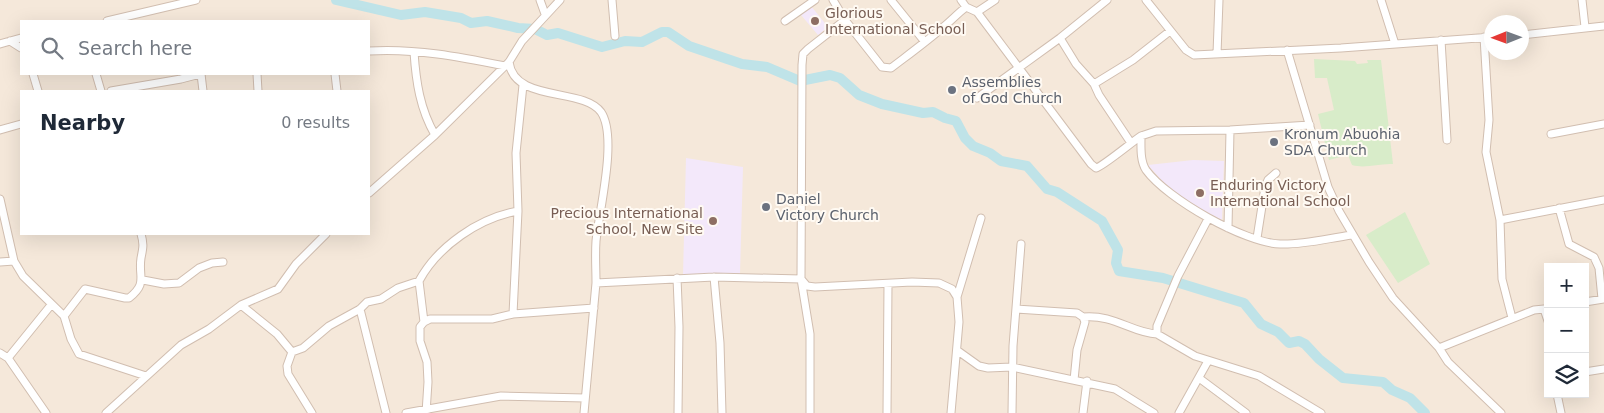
<!DOCTYPE html>
<html lang="en">
<head>
<meta charset="utf-8">
<style>
  :root { --surface:#fff; --page:#f6f6f7; --text:#1f2937; --muted:#747a83; --line:#e0e1e3 }
  body { margin:0; font-family:"DejaVu Sans",sans-serif; background:var(--page); color:var(--text) }
  .controls { position:absolute; right:15px; bottom:15px; display:grid; overflow:hidden; border-radius:0px; box-shadow:0 5px 20px #0002 }
  .controls button { width:45px; height:45px; display:grid; place-items:center; padding:0; border:0; border-bottom:1px solid var(--line); background:var(--surface); color:var(--text); font:25px sans-serif }
  .compass { position:absolute; left:1484px; top:15px; width:45px; height:45px; border-radius:50%; background:var(--surface); box-shadow:0 5px 20px #0002; rotate:269deg }
  .list { margin:0; padding:0; list-style:none }
  h2 { display:flex; justify-content:space-between; align-items:center; height:65px; margin:0; padding:0 20px; font-size:21px }
  h2 small { font-size:16px; font-weight:400; color:var(--muted) }
  .icon { flex:none; width:28px; height:28px; fill:none; stroke:currentColor; stroke-width:2; stroke-linecap:round; stroke-linejoin:round }
  .map { position:relative; flex:none; width:1604px; height:413px; overflow:hidden }
  .search { position:absolute; background:var(--surface); box-shadow:0 5px 20px #0002; left:20px; top:20px; width:350px; height:55px; display:flex; align-items:center; gap:12px; box-sizing:border-box; padding:0 18px; border-radius:0px; color:var(--muted); font-size:19px }
  .panel { position:absolute; background:var(--surface); box-shadow:0 5px 20px #0002; left:20px; top:90px; width:350px; height:145px; border-radius:0px }
  .map>svg:first-child { display:block }
</style>
</head>
<body>
<div class="map">
<svg width="1604" height="413" viewBox="0 0 1604 413">
  <rect width="100%" height="100%" fill="#fdf6ec"/>
  <!-- residential -->
  <path fill="#f5e8da" fill-rule="evenodd" d="M0,0H1604V413H0ZM21,21H369V74H21ZM1492,22H1522V52H1492ZM21,91H369V234H21ZM1548,267H1585V394H1548Z"/>
  <!-- education -->
  <path fill="#f3e8fa" d="M811,6L828,27L818,35L801,15Z
    M686,158L743,167L740,274L683,275Z
    M1193,160L1224,161L1222,220L1188,203L1164,183L1148,165Z"/>
  <!-- green -->
  <path fill="#d8ecc9" d="M1314,59L1355,61L1357,64L1368,63L1367,60H1381L1393,164C1379,163 1366,169 1352,165L1348,155L1329,160L1318,114L1334,110L1327,78H1315Z
    M1405,212L1430,264L1398,283L1366,235Z"/>
  <g fill="none" stroke-linecap="round" stroke-linejoin="round">
    <!-- river -->
    <path stroke="#bfe3e8" stroke-width="10" d="M336,0L401,15L425,12L461,18L471,23L487,21L518,28L535,29L547,35L558,33L602,47L625,41L642,42L662,32H668L689,46L742,64L767,67L800,81L830,75L840,78L859,95L882,104L923,113L933,112L945,118L956,121L965,138L973,146L990,153L1001,161L1027,166L1047,189L1057,192L1102,221L1118,250L1116,263L1119,271L1163,278L1244,303L1261,324L1278,332L1289,343L1299,341L1305,344L1319,359L1343,378L1383,382L1392,390L1410,398L1425,413"/>
    <!-- street casing -->
    <g stroke="#d1beb0" stroke-width="9">
      <path id="street" d="M540,0L545,14
        M612,0L615,36
        M833,0L845,20L882,67L891,68C908,55 926,42 942,28C951,21 957,14 966,7
        M891,0L925,42
        M961,0L966,7L977,12L1091,164L1096,168C1102,167 1132,142 1141,136
        M1146,0L1186,50L1194,55L1341,48L1492,37
        M1381,0L1395,44
        M1582,0L1585,27
        M977,12L995,0
        M107,21L196,0
        M785,21L815,0
        M1522,35L1604,26
        M1484,37L1489,120L1486,152L1500,220L1502,279L1512,318
        M1060,38L1076,64L1094,84L1133,60L1170,31
        M1441,40L1447,140
        M10,41L21,48
        M0,44L21,38
        M1287,50L1328,187L1339,211L1369,262L1393,298L1439,348L1534,310L1544,309L1548,321
        M369,51C415,48 460,57 505,66
        M414,52C416,82 420,109 435,135
        M1217,54L1219,0
        M509,62C514,103 583,87 601,112C618,137 599,211 596,241C595,255 596,269 596,283L714,277L801,279L807,286L815,287L912,282L939,283L952,289L957,297L959,322L951,413
        M33,74L38,91
        M96,74L101,91
        M201,74L203,91
        M257,74L258,91
        M335,74L337,91
        M1094,84L1099,95L1131,143
        M111,91L181,79L200,74
        M977,98L1060,38L1107,0
        M1310,125L1230,130L1156,131L1141,136C1141,147 1140,161 1146,170C1167,199 1245,243 1280,244C1304,245 1329,238 1352,235
        M0,130L21,124
        M1551,134L1604,124
        M369,193L435,135L509,62L522,41L560,0
        M0,199L14,261L23,276L64,316L71,339L79,354L146,376
        M1559,208L1569,244L1594,257L1599,268L1602,299
        M1208,219L1178,276L1157,326V334L1195,356L1259,376L1321,413
        M1500,220L1604,200
        M1228,228L1230,130
        M1257,238L1265,187L1268,180L1276,173
        M0,262L14,261
        M714,277L720,343L722,413
        M677,278L679,327L678,413
        M143,280L164,284L179,283L199,268L212,263L223,262
        M419,281C438,246 479,218 518,211
        M957,297L981,218
        M1585,302L1604,299
        M241,305L277,334L292,352L303,348L329,326L360,309L367,302L381,299L398,288L419,281L424,322L420,327V341L427,362L428,382L426,413
        M360,309L386,413
        M1016,309L1077,313L1083,317L1085,322L1077,350L1074,380
        M513,314L518,211L516,153L523,85
        M64,316L85,289L125,298H129C148,283 138,277 141,258C143,248 144,244 141,234
        M1083,317C1114,314 1132,333 1157,334
        M424,322L430,319H492L513,314L594,308
        M1439,348L1448,362L1501,413
        M958,351L979,366L988,368L1012,367L1115,389L1154,413
        M292,352L287,366L288,374L312,413
        M0,353L8,358L46,413
        M8,358L51,305
        M1585,372L1604,369
        M1199,378L1246,413
        M1557,394L1561,413
        M106,413L181,345L209,329L241,305L278,289L296,264L326,234
        M406,413L501,396L585,398
        M584,413L596,283
        M810,413V334L801,279L802,65L803,54L808,49L845,20
        M887,413L888,284
        M1012,413L1013,346L1021,244
        M1083,413L1087,381
        M1179,413L1208,361"/>
    </g>
    <!-- street -->
    <use href="#street" stroke="#fff" stroke-width="7"/>
  </g>
  <!-- markers -->
  <g fill="#8d6e63" stroke="#fffaf3" stroke-width="2">
    <circle cx="815" cy="21" r="5"/>
    <circle cx="1200" cy="193" r="5"/>
    <circle cx="713" cy="221" r="5"/>
  </g>
  <g fill="#6b7280" stroke="#fffaf3" stroke-width="2">
    <circle cx="952" cy="90" r="5"/>
    <circle cx="1274" cy="142" r="5"/>
    <circle cx="766" cy="207" r="5"/>
  </g>
  <g text-anchor="middle" dominant-baseline="central" stroke-width="4" stroke-linejoin="round" paint-order="stroke">
    <!-- education labels -->
    <g font-size="14" fill="#785e54" stroke="#fffaf3" text-anchor="start">
      <text x="825" y="13">Glorious<tspan x="825" dy="16">International School</tspan></text>
      <text x="1210" y="185">Enduring Victory<tspan x="1210" dy="16">International School</tspan></text>
      <text x="703" y="213" text-anchor="end">Precious International<tspan x="703" dy="16">School, New Site</tspan></text>
    </g>
    <!-- worship labels -->
    <g font-size="14" fill="#5b616d" stroke="#fffaf3" text-anchor="start">
      <text x="962" y="82">Assemblies<tspan x="962" dy="16">of God Church</tspan></text>
      <text x="1284" y="134">Kronum Abuohia<tspan x="1284" dy="16">SDA Church</tspan></text>
      <text x="776" y="199">Daniel<tspan x="776" dy="16">Victory Church</tspan></text>
    </g>
  </g>
</svg>
<div class="controls">
<button>+</button>
<button>−</button>
<button><svg class="icon" aria-label="layers" viewBox="0 0 24 24"><path d="M12 4l9 5-9 5-9-5zM3 14l9 5 9-5"/></svg></button>
</div>
<svg class="compass" viewBox="-18 -18 36 36"><path d="M0-13l5 13h-10z" fill="#e53935"/><path d="M0 13l5-13h-10z" fill="#747a83"/></svg>
<div class="search"><svg class="icon" aria-label="search" viewBox="0 0 24 24"><circle cx="10" cy="10" r="6"/><path d="M15 15l6 6"/></svg>Search here</div>
<section class="panel">
<h2>Nearby<small>0 results</small></h2>
<ul class="list">
</ul>
</section>
</div>
</body>
</html>
